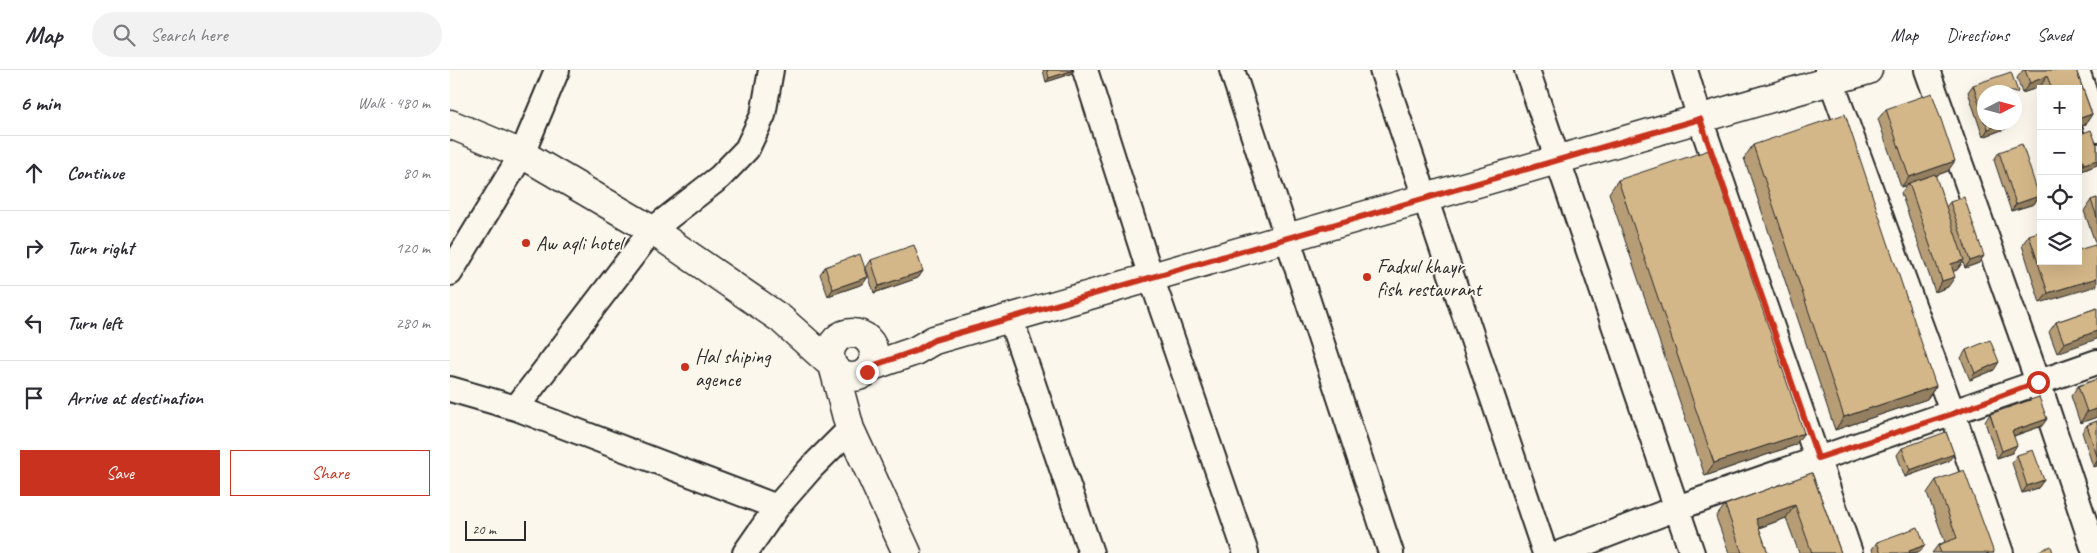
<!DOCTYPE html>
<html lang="en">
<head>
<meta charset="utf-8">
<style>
  :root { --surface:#fff; --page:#f2f2f3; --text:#2b2b33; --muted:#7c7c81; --line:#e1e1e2; --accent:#c8321e }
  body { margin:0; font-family:Caveat,sans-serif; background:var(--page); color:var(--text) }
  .controls { position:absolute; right:15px; top:15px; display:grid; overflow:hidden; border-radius:0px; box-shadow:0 5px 20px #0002 }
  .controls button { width:45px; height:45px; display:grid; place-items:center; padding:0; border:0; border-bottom:1px solid var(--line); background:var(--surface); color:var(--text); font:25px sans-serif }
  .compass { position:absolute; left:1527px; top:15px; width:45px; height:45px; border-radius:50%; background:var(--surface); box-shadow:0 5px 20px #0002; rotate:84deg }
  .scale { position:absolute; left:15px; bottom:12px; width:61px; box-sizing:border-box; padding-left:5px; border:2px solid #2b2b2b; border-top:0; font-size:14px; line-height:18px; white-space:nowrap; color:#2b2b2b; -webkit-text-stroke:4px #fbf7ec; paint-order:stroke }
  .stop { position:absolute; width:15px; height:15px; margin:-11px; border:4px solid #c8321e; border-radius:50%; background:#fff }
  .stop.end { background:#c8321e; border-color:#fff; box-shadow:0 1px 5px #0008 }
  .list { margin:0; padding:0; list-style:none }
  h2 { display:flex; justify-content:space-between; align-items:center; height:65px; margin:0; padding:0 20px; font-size:21px }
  h2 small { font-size:16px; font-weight:400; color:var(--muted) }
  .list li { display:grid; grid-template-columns:32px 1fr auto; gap:15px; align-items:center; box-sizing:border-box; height:75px; padding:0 20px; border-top:1px solid var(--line) }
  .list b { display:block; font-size:19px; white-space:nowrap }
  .list em { font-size:16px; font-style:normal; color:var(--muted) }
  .actions { display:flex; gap:10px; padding:15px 20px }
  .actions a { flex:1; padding:11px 0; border:1px solid var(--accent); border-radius:0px; text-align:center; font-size:18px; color:var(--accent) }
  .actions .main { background:var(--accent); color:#fff }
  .icon { flex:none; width:28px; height:28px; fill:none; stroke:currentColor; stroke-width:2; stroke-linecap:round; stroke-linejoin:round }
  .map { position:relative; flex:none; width:1647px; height:483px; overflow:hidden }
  header { display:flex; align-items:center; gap:30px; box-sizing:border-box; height:70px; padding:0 25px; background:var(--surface); border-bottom:1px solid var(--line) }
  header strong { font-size:24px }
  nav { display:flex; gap:28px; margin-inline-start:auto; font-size:18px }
  .search { width:350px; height:45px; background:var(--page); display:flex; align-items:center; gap:12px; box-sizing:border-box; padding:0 18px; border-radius:28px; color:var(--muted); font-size:19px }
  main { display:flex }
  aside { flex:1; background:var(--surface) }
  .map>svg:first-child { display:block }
</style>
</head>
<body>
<header>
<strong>Map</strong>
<div class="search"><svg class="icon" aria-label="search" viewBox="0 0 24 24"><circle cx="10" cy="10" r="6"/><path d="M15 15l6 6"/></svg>Search here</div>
<nav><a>Map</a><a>Directions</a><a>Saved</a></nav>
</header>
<main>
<aside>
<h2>6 min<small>Walk · 480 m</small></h2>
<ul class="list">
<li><svg class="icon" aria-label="ahead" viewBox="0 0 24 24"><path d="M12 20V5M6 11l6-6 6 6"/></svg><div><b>Continue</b></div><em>80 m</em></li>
<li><svg class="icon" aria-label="right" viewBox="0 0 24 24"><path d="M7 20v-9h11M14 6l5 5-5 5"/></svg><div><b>Turn right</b></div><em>120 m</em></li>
<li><svg class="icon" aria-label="left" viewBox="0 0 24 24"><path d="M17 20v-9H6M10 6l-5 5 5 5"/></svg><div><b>Turn left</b></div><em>280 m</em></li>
<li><svg class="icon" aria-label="arrive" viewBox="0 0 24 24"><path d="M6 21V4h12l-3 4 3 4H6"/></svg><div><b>Arrive at destination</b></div></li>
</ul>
<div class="actions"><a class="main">Save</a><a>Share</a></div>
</aside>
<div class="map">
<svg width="1647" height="483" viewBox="0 0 1647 483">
  <rect width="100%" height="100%" fill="#fbf7ec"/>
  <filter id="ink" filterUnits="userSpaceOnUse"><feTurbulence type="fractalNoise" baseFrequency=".02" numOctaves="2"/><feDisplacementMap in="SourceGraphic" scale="10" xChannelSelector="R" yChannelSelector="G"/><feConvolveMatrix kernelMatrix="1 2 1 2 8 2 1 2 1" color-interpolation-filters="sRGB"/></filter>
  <g filter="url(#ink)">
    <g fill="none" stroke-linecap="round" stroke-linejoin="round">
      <!-- minor casing -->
      <g stroke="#2b2b2b" stroke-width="28">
        <path id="minor" d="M635,0L701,207L796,483
          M782,0L941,483
          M932,0L1095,483
          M1077,0L1242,483
          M1235,0L1250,49L1400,483
          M1377,0L1503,344L1551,483
          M1477,0L1588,312L1645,483
          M1627,0L1647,60
          M0,203L72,84L107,0
          M560,247L641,483
          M0,319L66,338L327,437
          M66,338L202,160L270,107L297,79L313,45L321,0
          M295,483L327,437L361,398L400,359
          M1110,483L1227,438L1647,292"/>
      </g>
      <!-- tertiary casing -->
      <g stroke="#2b2b2b" stroke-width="31">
        <path id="tertiary" d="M0,54L72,84L202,160L331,249L380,293
          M380 285a22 22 0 1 1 44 0a22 22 0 1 1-44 0Z
          M422,296L465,281L484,270L1418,0
          M384,299L400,359L457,483"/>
      </g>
      <!-- minor -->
      <use href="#minor" stroke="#fbf7ec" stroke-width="24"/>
      <!-- tertiary -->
      <use href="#tertiary" stroke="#fbf7ec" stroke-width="28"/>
    </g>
    <!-- wall -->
    <path fill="#b69d76" stroke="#2b2b2b" d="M593,0H624L621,4L596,12Z
      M1573,0H1626L1642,44L1635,55L1628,57V19H1591L1590,17L1572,23L1567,8Z
      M1523,15L1534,22V52H1561L1557,58L1533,67L1518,22Z
      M1436,39L1498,101L1485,106L1496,137L1500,132L1529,193L1515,198L1513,192L1507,200L1503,201L1498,217L1485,222L1451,123L1457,115L1451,117L1428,49Z
      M1628,65L1647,75V95L1629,102L1628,99Z
      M1303,75L1486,316L1477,329L1385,360L1294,88Z
      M1549,82L1589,126L1584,134L1561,141L1544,90Z
      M1168,110L1345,375L1255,406L1159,123Z
      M1647,128V178L1634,141L1641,130Z
      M1579,165L1591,191L1647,181L1590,233L1572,175Z
      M421,190L473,201L468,208L424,223L416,198Z
      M375,197L413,214L378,226L370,204Z
      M1647,238L1607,283L1599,262L1606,252Z
      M1516,280L1544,300L1520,310L1511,288Z
      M1647,309V347L1630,353L1621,326L1628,316Z
      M1540,344L1592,356L1564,366L1562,383L1547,388L1535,352Z
      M1647,351V396L1643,397L1632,362L1637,355Z
      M1452,378L1499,391L1455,407L1447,385Z
      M1567,385L1594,410L1588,418L1572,423L1562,393Z
      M1362,403L1391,483H1349L1336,448L1309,458L1318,483H1279L1266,447L1275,435Z
      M1486,410L1544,483H1482L1488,475L1495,472L1477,423Z
      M1427,472L1475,475L1470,482L1468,483H1423L1422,479Z"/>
    <!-- shaded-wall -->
    <path fill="#948060" stroke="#2b2b2b" d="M624,0L621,4L596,12L599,8Z
      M1597,6L1590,17L1572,23L1580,13Z
      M1642,44L1635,55L1628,57V49Z
      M1558,52H1561L1557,58L1533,67L1538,59Z
      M1647,90V95L1629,102L1634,94Z
      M1505,91L1498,101L1459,115V113L1457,115L1451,117L1459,107Z
      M1589,126L1584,134L1561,141L1566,134Z
      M1534,186L1529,193L1515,198L1520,191Z
      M1514,190L1507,200L1494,205L1501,194Z
      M473,201L468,208L424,223L429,216Z
      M418,207L413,214L378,226L383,219Z
      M1505,207L1498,217L1485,222L1492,211Z
      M1647,208V216L1590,233L1598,223Z
      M1647,261V269L1607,283L1614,273Z
      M1549,292L1544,300L1520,310L1525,303Z
      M1486,316L1477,329L1385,360L1394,347Z
      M1647,339V347L1630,353L1637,342Z
      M1597,349L1592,356L1557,368L1562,361Z
      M1354,363L1345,375L1255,406L1264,393Z
      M1567,375L1562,383L1547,388L1552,381Z
      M1504,384L1499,391L1455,407L1460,400Z
      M1647,391V396L1643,397Z
      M1594,410L1588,418L1572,423L1577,416Z
      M1345,435L1336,448L1297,462L1306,449Z
      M1475,475L1470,482L1458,483L1459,481Z"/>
    <!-- building -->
    <path fill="#d4b789" stroke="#2b2b2b" d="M597,0H624L599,8Z
      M1575,0H1626L1642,44L1628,49V19H1602L1597,6L1580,13Z
      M1561,2L1568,22L1564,23V22H1534V48L1523,15Z
      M1482,23L1505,91L1459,107L1436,39Z
      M1395,44L1486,316L1394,347L1303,75Z
      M1536,52H1558L1538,59Z
      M1641,60L1647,75V90L1634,94L1628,78V65Z
      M1572,74L1589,126L1566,134L1549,82Z
      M1259,80L1354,363L1264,393L1168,110Z
      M1485,104L1514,190L1501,194L1505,207L1492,211L1459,113Z
      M1514,127L1534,186L1520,191L1500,132Z
      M1647,128V147L1641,130Z
      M1591,161V191H1628V180L1645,175L1647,181V208L1598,223L1579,165Z
      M464,175L473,201L429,216L421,190Z
      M410,184L418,207L383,219L375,197Z
      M1647,238V261L1614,273L1606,252Z
      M1540,270L1549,292L1525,303L1516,280Z
      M1647,309V339L1637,342L1628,316Z
      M1589,327L1597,349L1562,361L1567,375L1552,381L1540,344Z
      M1647,351V386L1637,355Z
      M1496,362L1504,384L1460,400L1452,378Z
      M1583,380L1594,410L1577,416L1567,385Z
      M1514,400L1544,483H1491L1488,475L1507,468L1486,410Z
      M1362,403L1391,483H1362L1345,435L1306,449L1318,483H1292L1275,435Z
      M1468,457L1475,475L1459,481L1460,483H1431L1427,472Z
      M1601,476L1603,483H1584Z"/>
  </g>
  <g fill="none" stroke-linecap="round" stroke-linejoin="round" filter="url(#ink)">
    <!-- route -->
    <path stroke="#c8321e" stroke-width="6" d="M417,302L422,296L465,281L484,270L1250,49L1368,388L1502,344L1588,312"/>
  </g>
  <!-- markers -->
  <g fill="#c8321e" stroke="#fbf7ec" stroke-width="2">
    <circle cx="76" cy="173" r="5"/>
    <circle cx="917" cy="207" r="5"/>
    <circle cx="235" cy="297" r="5"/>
  </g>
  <g text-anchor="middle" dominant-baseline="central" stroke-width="4" stroke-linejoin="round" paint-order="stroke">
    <!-- poi labels -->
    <g font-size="20" fill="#2b2b2b" stroke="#fbf7ec" text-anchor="start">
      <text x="86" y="173">Aw aqli hotel</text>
      <text x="927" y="196">Fadxul khayr<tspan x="927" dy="23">fish restaurant</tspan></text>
      <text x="245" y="286">Hal shiping<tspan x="245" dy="23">agence</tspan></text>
    </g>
  </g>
</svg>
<div class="controls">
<button>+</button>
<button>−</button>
<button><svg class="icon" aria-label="locate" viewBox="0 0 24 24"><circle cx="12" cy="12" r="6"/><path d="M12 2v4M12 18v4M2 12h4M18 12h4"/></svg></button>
<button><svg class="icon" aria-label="layers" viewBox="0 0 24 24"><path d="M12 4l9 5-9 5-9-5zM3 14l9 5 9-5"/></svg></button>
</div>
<svg class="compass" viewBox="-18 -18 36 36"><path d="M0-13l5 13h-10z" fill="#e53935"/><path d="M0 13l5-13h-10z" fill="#7c7c81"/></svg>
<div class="scale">20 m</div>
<div class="stop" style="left:1588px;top:312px"></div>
<div class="stop end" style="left:417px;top:302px"></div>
</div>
</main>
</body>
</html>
